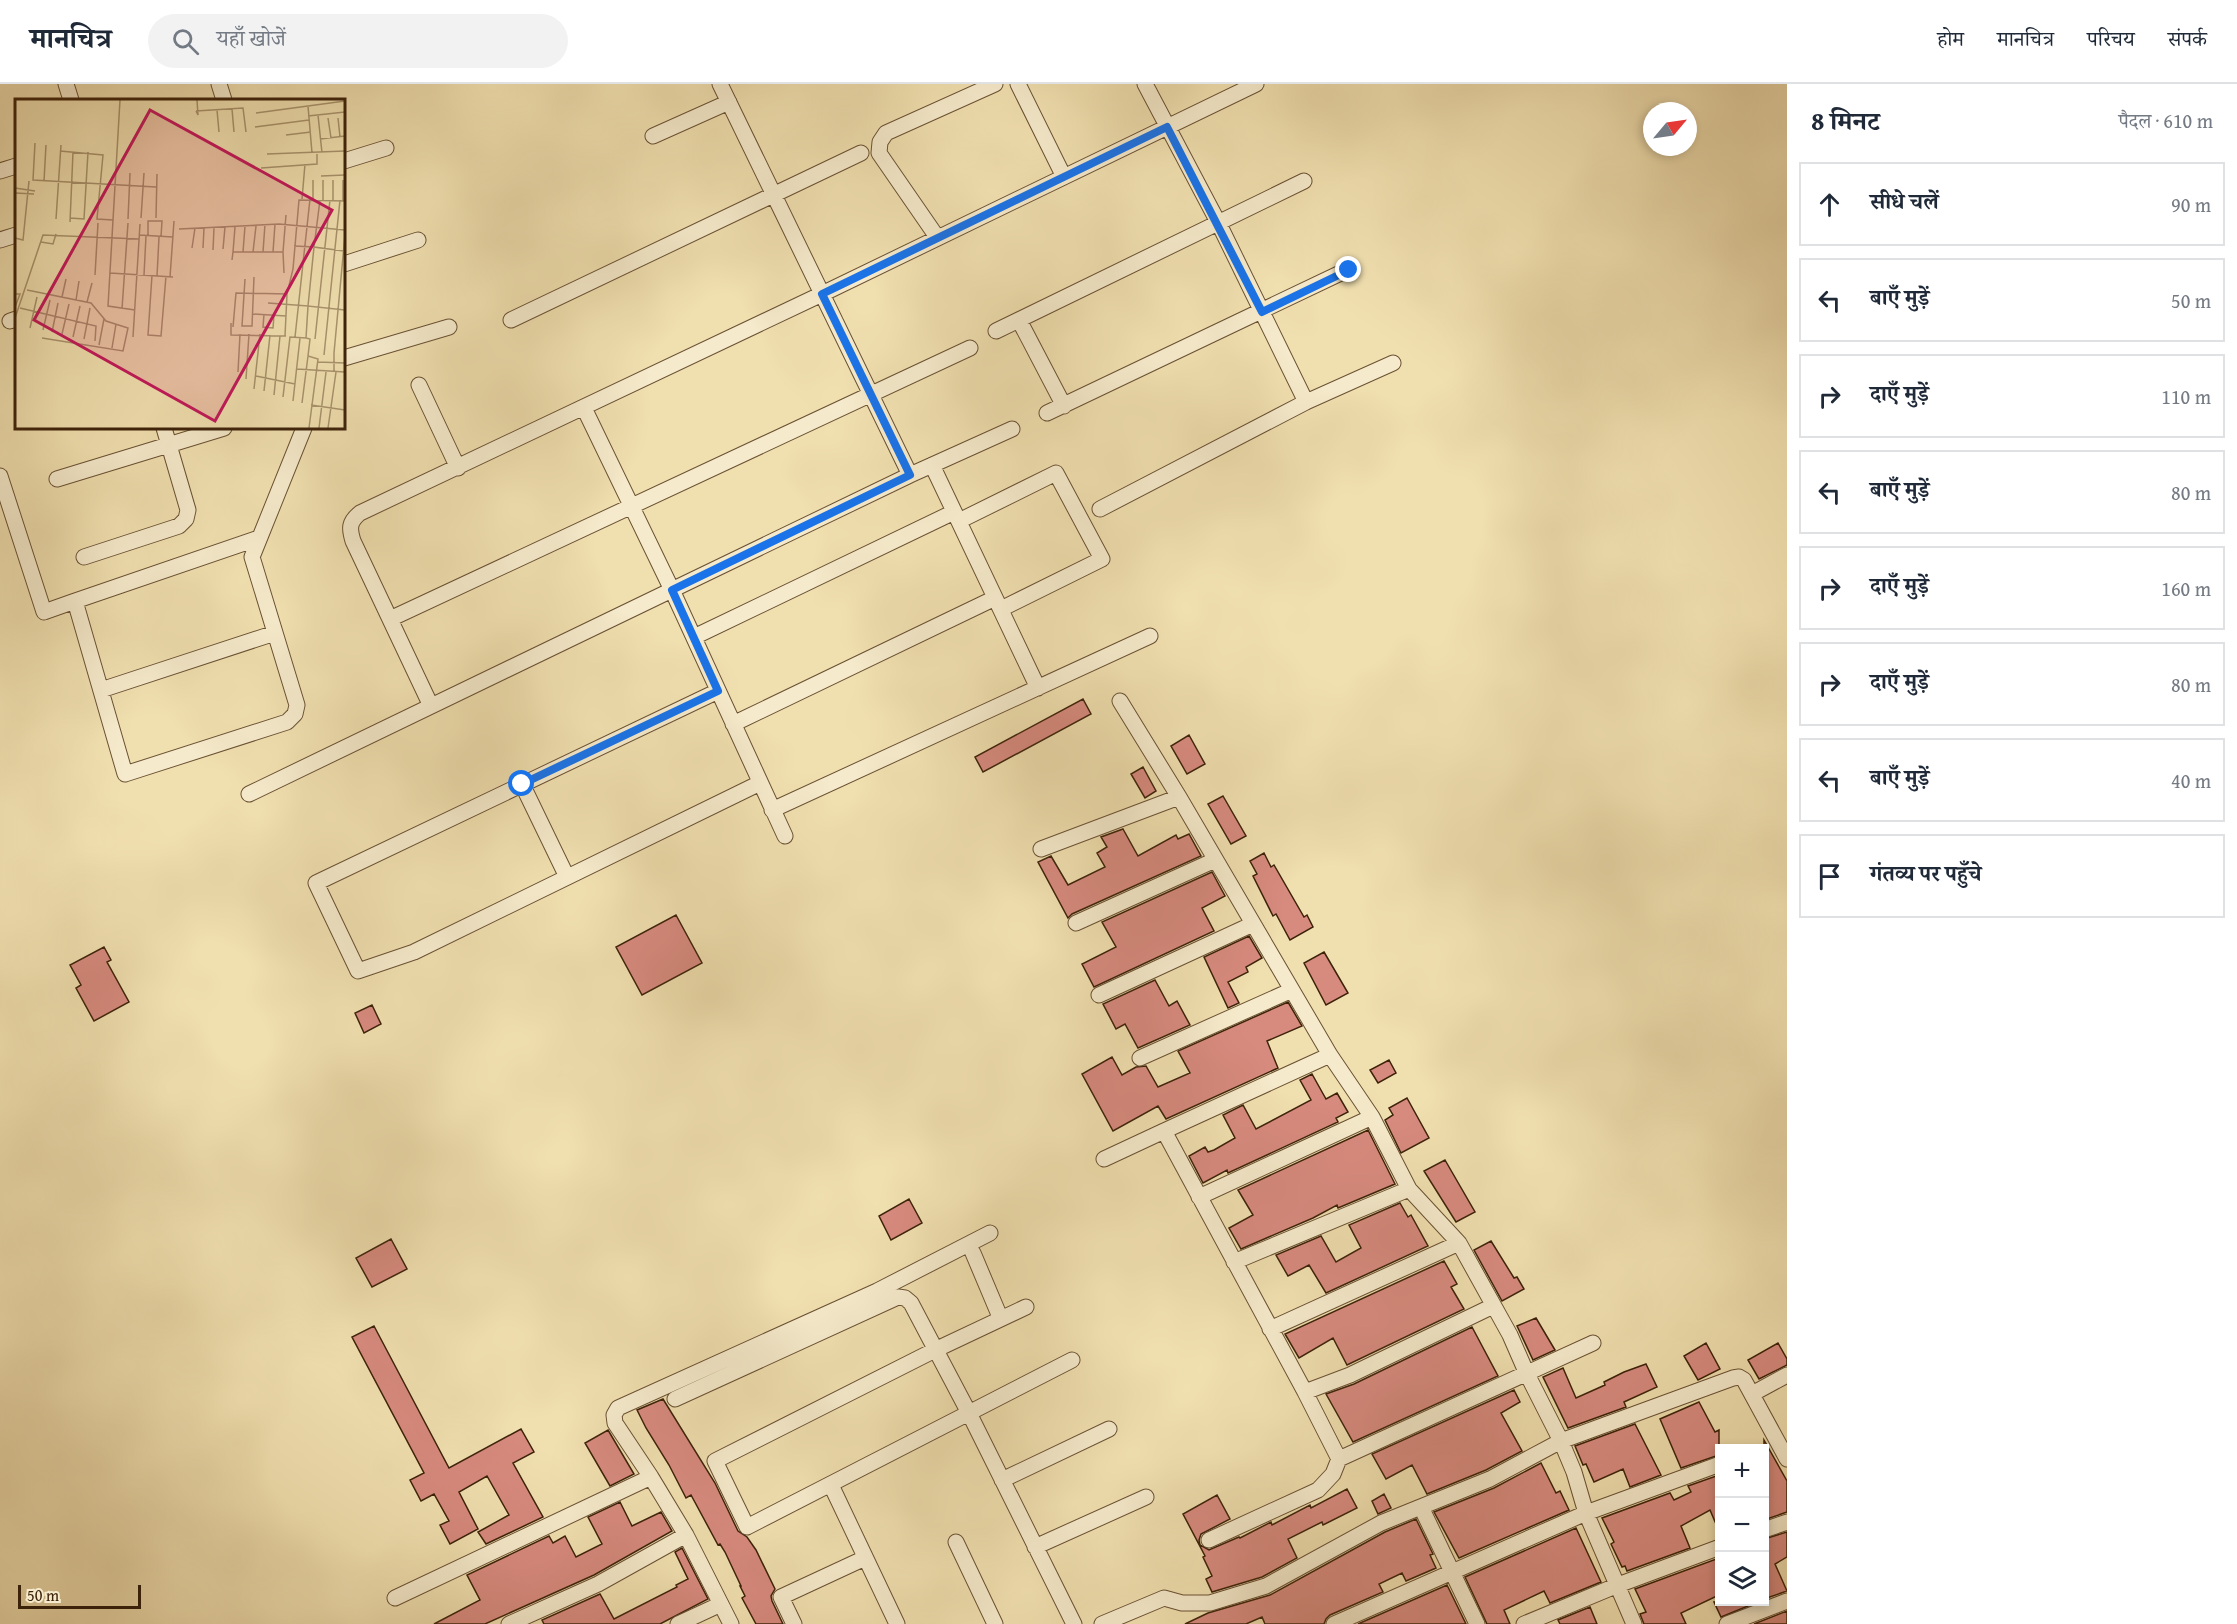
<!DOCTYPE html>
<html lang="hi">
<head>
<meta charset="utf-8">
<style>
  :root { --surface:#fff; --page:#f2f2f3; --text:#1f2937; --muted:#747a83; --line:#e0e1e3 }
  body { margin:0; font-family:"Gentium Book Plus","Noto Serif Devanagari",serif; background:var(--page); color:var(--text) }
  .controls { position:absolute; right:18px; bottom:18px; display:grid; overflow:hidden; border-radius:0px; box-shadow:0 3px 9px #0003 }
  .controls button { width:54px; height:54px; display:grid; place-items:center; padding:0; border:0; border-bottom:2px solid var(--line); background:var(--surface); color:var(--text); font:30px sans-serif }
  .compass { position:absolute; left:1643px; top:18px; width:54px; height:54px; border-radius:50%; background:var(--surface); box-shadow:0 3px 9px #0003; rotate:61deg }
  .scale { position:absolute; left:18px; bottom:15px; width:123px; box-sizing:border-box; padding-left:6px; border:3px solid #3d220a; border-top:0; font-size:16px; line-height:21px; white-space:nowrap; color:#3d220a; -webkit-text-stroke:4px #f5eacb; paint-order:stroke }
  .stop { position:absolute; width:18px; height:18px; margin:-14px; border:4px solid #1a73e8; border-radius:50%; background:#fff }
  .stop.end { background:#1a73e8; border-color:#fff; box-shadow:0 2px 6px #0008 }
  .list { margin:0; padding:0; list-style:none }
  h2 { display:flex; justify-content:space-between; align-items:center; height:78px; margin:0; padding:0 24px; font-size:26px }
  h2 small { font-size:20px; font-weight:400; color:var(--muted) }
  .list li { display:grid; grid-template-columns:39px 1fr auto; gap:18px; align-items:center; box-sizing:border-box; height:84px; margin:0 12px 12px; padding:0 12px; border:2px solid var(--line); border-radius:0px }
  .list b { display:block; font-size:22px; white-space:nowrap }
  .list em { font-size:20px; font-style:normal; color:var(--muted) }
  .icon { flex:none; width:33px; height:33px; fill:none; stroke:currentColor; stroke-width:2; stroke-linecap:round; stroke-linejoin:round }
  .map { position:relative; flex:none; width:1787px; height:1540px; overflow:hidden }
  header { display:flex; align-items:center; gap:36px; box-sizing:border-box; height:84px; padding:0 30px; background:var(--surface); border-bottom:2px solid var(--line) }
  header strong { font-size:28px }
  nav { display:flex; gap:33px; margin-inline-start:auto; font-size:21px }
  .search { width:420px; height:54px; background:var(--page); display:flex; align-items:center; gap:15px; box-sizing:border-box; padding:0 21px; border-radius:33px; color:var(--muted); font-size:22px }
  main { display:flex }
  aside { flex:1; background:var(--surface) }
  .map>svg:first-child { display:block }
</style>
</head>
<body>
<header>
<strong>मानचित्र</strong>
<div class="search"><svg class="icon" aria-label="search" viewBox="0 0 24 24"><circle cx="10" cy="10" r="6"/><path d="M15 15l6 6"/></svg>यहाँ खोजें</div>
<nav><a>होम</a><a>मानचित्र</a><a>परिचय</a><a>संपर्क</a></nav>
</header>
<main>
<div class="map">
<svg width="1787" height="1540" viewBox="0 0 1787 1540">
  <rect width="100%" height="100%" fill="#f0dfaf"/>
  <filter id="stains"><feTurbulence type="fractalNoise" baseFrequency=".00333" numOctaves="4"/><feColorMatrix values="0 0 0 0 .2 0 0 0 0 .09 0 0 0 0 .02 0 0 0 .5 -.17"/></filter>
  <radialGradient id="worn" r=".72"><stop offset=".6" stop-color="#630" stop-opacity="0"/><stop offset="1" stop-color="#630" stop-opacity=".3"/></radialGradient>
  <!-- building -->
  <path fill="#d78a7e" stroke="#3d220a" stroke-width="1.5" d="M1083,615L1091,630L983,688L975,673Z
    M1189,651L1205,680L1187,690L1171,662Z
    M1143,683L1156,707L1145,714L1131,690Z
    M1223,712L1246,752L1231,760L1208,720Z
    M1123,745L1138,772L1176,751L1178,755L1189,750L1201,772L1072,830L1068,834L1038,778L1051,772L1068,801L1105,783L1097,769L1107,763L1101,753Z
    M1264,769L1271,783L1274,781L1304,833L1307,831L1313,843L1290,856L1276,830L1273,832L1253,792L1257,790L1250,777Z
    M1212,788L1225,812L1202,824L1214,847L1094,903L1082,880L1116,863L1102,838Z
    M676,831L702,879L642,911L616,863Z
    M1249,852L1262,874L1246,883L1248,888L1228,898L1239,919L1228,924L1204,873Z
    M104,863L111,876L107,878L129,918L94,937L76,904L81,901L70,881Z
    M1324,868L1348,909L1326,921L1304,879Z
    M1155,896L1169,922L1177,917L1190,941L1138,964L1125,940L1116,945L1103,920Z
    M1288,918L1302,942L1267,957L1278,984L1166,1035L1158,1022L1113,1047L1082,990L1112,973L1122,991L1136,983L1146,982L1158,1003L1190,989L1178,967Z
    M372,921L381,940L364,949L355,929Z
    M1389,976L1396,989L1378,999L1370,986Z
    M1312,990L1326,1015L1337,1009L1348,1028L1336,1034L1338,1038L1228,1089L1227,1086L1203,1099L1189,1072L1205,1063L1208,1068L1214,1066L1235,1054L1223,1031L1243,1021L1256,1045L1311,1016L1300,996Z
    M1407,1014L1429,1054L1401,1069L1385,1036L1393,1031L1389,1024Z
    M1368,1046L1395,1100L1338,1124L1337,1121L1313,1134L1241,1165L1229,1144L1253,1131L1238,1106Z
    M1445,1076L1475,1128L1456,1138L1424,1087Z
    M909,1115L922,1139L891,1156L879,1132Z
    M1400,1119L1408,1133L1411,1131L1428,1162L1326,1209L1309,1181L1288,1192L1276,1171L1321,1152L1336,1178L1361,1164L1349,1141Z
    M391,1155L407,1185L372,1203L356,1174Z
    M1491,1157L1514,1194L1517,1193L1524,1205L1502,1217L1474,1166Z
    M1444,1177L1457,1200L1451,1203L1464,1225L1347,1281L1333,1254L1299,1274L1285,1250Z
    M1536,1234L1555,1266L1533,1276L1517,1242Z
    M374,1242L449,1384L521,1345L534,1368L513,1379L543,1433L486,1460L478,1448L509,1431L487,1392L459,1408L478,1445L450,1460L440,1441L449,1437L434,1410L421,1417L410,1396L424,1389L352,1253Z
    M1472,1243L1498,1292L1353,1358L1326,1310L1354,1300Z
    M1706,1259L1720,1285L1698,1296L1684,1272Z
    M1778,1259L1787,1275V1281L1759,1295L1748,1276Z
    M1646,1280L1657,1303L1624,1318L1626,1323L1568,1344L1543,1293L1563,1284L1576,1314L1605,1301L1604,1298L1624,1288Z
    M1514,1306L1520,1318L1501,1329L1522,1367L1486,1386L1427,1410L1412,1381L1386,1395L1372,1370Z
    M663,1315L715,1399L738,1447L747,1453L756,1466L775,1505L771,1512L772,1517L783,1540H756L742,1514L745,1512L740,1502H741L725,1468L720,1460L718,1461L691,1411L686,1414L669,1381L646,1344L637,1326Z
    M1699,1318L1715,1348L1719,1346V1371L1681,1384L1660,1335Z
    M1635,1340L1661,1391L1630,1403L1623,1385L1594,1398L1586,1380L1583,1381L1575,1362Z
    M608,1346L634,1390L610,1402L585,1359Z
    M1764,1356L1787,1397V1428L1764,1436Z
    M1541,1379L1556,1409L1560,1407L1569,1426L1459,1474L1434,1428L1494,1404Z
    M1719,1391V1447L1710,1426L1681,1442L1690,1464L1627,1487L1625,1482L1622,1483L1611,1460L1614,1458L1602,1434L1670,1409L1674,1416L1691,1408L1688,1402Z
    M1347,1405L1357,1424L1323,1441L1322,1438L1288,1455L1297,1474L1262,1493L1212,1508L1206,1495L1212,1492L1203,1473L1205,1472L1183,1430L1217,1411L1230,1435L1201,1450L1199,1456L1200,1461L1209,1466L1239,1453L1240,1454L1271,1438L1272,1441L1310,1421L1311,1424Z
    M1384,1410L1391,1424L1378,1430L1372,1417Z
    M620,1418L632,1442L661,1428L672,1447L594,1491L485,1540H434L480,1516L467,1491L549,1452L553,1459L565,1452L576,1473L602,1460L588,1433Z
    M1416,1435L1433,1470L1430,1471L1436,1484L1406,1497L1402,1489L1379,1500L1383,1508L1330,1531L1326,1535L1324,1540H1265L1262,1533L1246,1540H1185L1208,1529L1270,1511L1385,1448Z
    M1576,1444L1601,1498L1550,1519L1544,1507L1504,1526L1510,1540H1487L1465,1493Z
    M1787,1448V1473L1775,1480L1787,1507L1764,1515V1455Z
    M682,1464L708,1515L660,1540H544L542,1536L600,1510L614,1535L677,1503L676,1501L688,1495L675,1468Z
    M1719,1474V1511L1681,1529L1686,1540H1644L1640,1530L1646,1528L1635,1505Z
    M1447,1501L1466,1540H1358Z
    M1714,1518H1758L1721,1533Z
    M1590,1523L1597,1540H1560L1558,1536Z
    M1787,1527V1540H1754Z"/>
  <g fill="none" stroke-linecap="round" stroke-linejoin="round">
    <!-- street casing -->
    <g stroke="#6a5133" stroke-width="17">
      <path id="street" d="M66,0L71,16
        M219,0L224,16
        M720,0L910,391
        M1018,0L1064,93
        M1145,0L1219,140L1306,318
        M653,52L729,18
        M344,77L386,64
        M0,87L16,82
        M937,153L879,69L880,58L886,49L995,0
        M0,156L16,151
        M344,180L418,156
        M511,236L861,69
        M1019,236L1064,322
        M10,237L16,235
        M996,247L1304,97
        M344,274L449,243
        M419,301L458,384
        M584,324L672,506L785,752
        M1047,329L1349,185
        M932,381L1038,604
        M0,392L44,528L75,517L125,690L287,638L295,630L297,621L252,473L304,344
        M57,395L224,344
        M1100,425L1306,318L1393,279
        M959,437L1056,389L1102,475L1001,525
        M84,473L179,442L186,435L188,426L164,344
        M75,517L259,454
        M390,535L970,264
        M694,553L954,428
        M101,606L275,549
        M718,607L316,799L358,887L414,868L760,699
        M1120,617L1179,713L1330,971L1372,1033L1409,1105L1459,1159L1510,1251L1527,1290L1561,1357L1574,1388L1586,1429L1634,1540
        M431,622L353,457C349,444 349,438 360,429L822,210L1256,0
        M733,640L995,514
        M522,700L567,793
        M249,710L910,391L1012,345
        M772,726L1150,552
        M1041,765L1179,713
        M1076,839L1215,776
        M1099,911L1253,840
        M1140,974L1292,906
        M1164,1047L1330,971
        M1104,1075L1164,1047L1305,1308L1339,1375L1333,1390L1318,1406L1209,1456
        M1199,1113L1372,1033
        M973,1169L1000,1233
        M1234,1178L1409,1105
        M1026,1223L935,1266L715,1377L747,1443L1072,1276
        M1270,1245L1459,1159
        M1305,1308L1350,1291L1493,1222
        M1752,1310L1787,1291
        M675,1315L898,1213L905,1214L911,1219L969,1329L1074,1540
        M1339,1375L1593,1259
        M1002,1396L1109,1345
        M831,1401L897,1540
        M1421,1423L1477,1540
        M1764,1446L1787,1438
        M956,1458L995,1540
        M1035,1463L1146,1413
        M395,1514L651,1393
        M509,1540L598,1500L686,1451
        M678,1540L721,1520
        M731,1540L686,1451L651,1393L615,1339L614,1331L618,1324L877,1207L990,1149
        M794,1540L781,1513L865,1474
        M1102,1540L1164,1514L1182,1519H1210L1266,1502L1381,1439L1490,1395L1561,1357L1733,1294L1739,1293L1744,1296L1787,1375
        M1334,1540L1586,1429L1720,1380
        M1524,1540L1618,1501L1720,1463
        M1727,1540L1787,1517"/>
    </g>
    <!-- street -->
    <use href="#street" stroke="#f5eacb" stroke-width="15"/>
  </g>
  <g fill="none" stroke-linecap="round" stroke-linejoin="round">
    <!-- route -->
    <path stroke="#1a73e8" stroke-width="8" d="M522,700L718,607L672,506L910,391L822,210L1167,43L1262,228L1349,186"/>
  </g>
  <!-- overview -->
  <g transform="translate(15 15)">
    <rect width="330" height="330" fill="#f0dfaf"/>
    <path fill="none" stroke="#a8936d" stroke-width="1.5" d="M105,1L93,207L120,211M293,7L297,54M217,10L219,33M202,11L204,33M181,12L228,9L231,33M181,12L183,16L182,1M241,14L330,2M303,16L307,54M293,17L330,13M313,19L316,39M323,19L325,38M240,28L294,21M271,36L296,33M305,40L330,37M20,44L18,81L141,88M45,52L88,56L82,120L98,121M252,55L330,52M246,69L302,65V55M306,77L330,76M29,82L31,46M0,89L20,92M0,94L19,95M287,100L290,65M298,101V81M305,101L299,148L329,152M308,101V81M318,101V81M328,102V81M55,119L69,120L73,53M126,119L129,74M141,119L142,75M41,120L46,46M113,120L115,74M55,123L58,53M164,130L264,125L330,131M124,136L158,138M133,137V122H147L146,138M0,139L8,141L14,82M26,143L38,145L41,135M177,149L180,129M188,149L189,129M208,150L210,128M198,151L199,129M218,153L220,128M228,153L230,127M238,153L241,127M248,153L250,125M258,153L260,125M268,153L271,116M217,161L218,153H268L269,174M95,174L158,178M80,176L83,124M129,176L131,137M137,176L133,236L146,237L151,177M142,177L144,138M155,178L159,122M230,180L227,227H237L239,178M12,191L76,204L91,222L113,229L108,252L27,239M0,195H5L0,208M272,195L278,170L284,101L330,102M47,198L51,180M61,201L64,182M72,203L77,184M253,204L293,207L299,148L279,147M5,209L81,227L80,242M107,210L113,124M238,215L271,217M249,215L248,228L258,229L259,216M0,219L28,136L124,140M216,224V236L271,237M218,228L221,194L272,195L270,237M15,229L22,198M28,231L35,201M37,233L43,204M47,235L54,205M58,238L65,207M118,238L125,125M280,238L295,100M291,239L295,240L293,257L303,260L294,329M69,240L75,209M300,240L315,101M84,246L89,220M97,249L101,225M319,254L330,136M319,254V273M309,256L325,101M303,263L330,264M282,270L330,273M223,273L225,235M241,277L280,285M231,280L234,235M239,290L245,235M249,292L255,236M259,296L265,237M268,298L275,238L291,239L293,207L330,211M278,302L285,239M287,304L293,257M296,306L330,311M304,329L311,273M313,329L321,273"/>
    <path fill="#c2185b" fill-opacity="0.15" stroke="#c2185b" stroke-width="3" d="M135,11L317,111L200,322L19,221Z"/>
    <rect width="330" height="330" fill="none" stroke="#3d220a" stroke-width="3"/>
  </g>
  <rect width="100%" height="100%" filter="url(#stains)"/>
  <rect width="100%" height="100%" fill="url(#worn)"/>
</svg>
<div class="controls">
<button>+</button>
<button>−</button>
<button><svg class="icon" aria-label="layers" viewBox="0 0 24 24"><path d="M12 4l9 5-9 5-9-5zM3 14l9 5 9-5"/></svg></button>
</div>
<svg class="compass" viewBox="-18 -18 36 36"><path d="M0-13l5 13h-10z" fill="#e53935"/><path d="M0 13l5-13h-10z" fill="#747a83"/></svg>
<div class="scale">50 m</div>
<div class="stop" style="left:522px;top:700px"></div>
<div class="stop end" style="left:1349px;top:186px"></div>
</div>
<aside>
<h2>8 मिनट<small>पैदल · 610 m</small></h2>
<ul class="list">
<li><svg class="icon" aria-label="ahead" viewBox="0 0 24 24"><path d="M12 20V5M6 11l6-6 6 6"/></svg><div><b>सीधे चलें</b></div><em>90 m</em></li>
<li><svg class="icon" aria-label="left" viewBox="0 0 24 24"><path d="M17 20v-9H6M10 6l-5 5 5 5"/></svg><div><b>बाएँ मुड़ें</b></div><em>50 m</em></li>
<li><svg class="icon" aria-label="right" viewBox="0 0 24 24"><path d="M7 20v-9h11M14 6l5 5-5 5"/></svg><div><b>दाएँ मुड़ें</b></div><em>110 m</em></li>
<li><svg class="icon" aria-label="left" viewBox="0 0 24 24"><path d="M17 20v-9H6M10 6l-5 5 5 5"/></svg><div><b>बाएँ मुड़ें</b></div><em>80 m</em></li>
<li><svg class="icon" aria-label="right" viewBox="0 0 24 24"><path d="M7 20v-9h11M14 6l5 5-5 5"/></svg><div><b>दाएँ मुड़ें</b></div><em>160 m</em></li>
<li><svg class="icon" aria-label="right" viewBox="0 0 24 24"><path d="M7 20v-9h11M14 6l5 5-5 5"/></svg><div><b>दाएँ मुड़ें</b></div><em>80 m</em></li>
<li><svg class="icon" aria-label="left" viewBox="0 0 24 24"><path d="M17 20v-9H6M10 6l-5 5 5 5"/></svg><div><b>बाएँ मुड़ें</b></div><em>40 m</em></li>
<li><svg class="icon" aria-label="arrive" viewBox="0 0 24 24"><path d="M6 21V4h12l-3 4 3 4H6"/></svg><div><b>गंतव्य पर पहुँचे</b></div></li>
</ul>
</aside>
</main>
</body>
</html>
